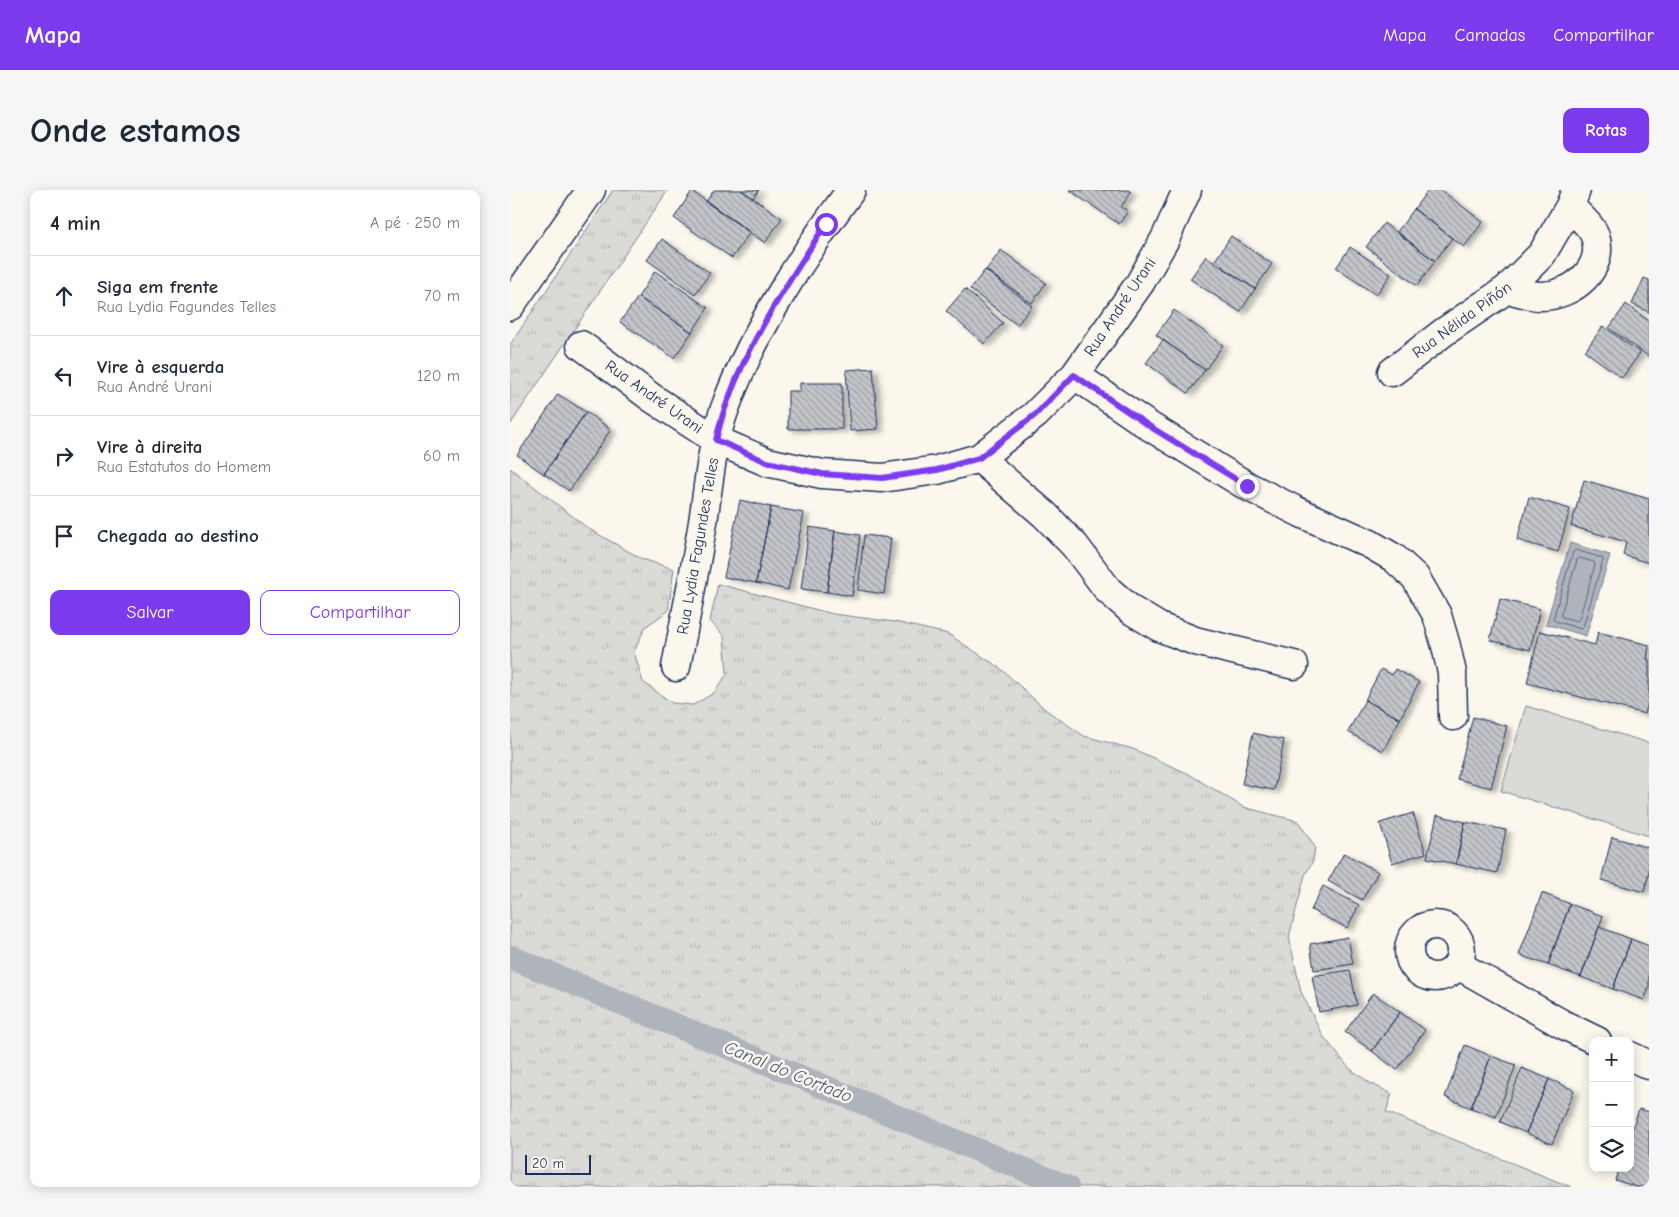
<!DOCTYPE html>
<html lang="pt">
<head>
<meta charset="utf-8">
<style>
  :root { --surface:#fff; --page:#f6f6f7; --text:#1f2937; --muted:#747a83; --line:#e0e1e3; --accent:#7c3aed }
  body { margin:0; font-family:"Comic Neue",sans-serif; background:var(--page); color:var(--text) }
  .controls { position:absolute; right:15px; bottom:15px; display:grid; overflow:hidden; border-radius:10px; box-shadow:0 2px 12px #0003 }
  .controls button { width:45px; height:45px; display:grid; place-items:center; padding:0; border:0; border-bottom:1px solid var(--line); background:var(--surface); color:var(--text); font:25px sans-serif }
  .scale { position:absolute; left:15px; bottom:12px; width:66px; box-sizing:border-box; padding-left:5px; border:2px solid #1b2f5e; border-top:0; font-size:14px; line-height:18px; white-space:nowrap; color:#1b2f5e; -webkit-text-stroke:4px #fbf7ec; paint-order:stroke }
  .stop { position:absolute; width:15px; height:15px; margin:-11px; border:4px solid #7c3aed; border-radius:50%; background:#fff }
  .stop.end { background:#7c3aed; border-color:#fff; box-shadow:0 1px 5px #0008 }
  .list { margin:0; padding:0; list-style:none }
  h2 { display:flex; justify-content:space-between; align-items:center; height:65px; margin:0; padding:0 20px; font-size:21px }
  h2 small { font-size:16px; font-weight:400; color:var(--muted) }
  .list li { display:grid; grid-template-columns:32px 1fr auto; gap:15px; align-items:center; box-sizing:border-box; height:80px; padding:0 20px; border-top:1px solid var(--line) }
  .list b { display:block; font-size:19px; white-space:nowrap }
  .list p { margin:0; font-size:16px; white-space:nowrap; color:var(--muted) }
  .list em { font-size:16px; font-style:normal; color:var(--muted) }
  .actions { display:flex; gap:10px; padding:15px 20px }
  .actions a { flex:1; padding:11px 0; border:1px solid var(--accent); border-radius:10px; text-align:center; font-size:18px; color:var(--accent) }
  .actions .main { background:var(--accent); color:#fff }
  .icon { flex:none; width:28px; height:28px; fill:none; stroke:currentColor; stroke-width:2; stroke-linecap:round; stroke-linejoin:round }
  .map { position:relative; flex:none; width:1139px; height:997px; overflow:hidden; border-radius:10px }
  header { display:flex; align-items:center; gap:30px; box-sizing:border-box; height:70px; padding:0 25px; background:var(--accent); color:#fff }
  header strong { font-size:24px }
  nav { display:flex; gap:28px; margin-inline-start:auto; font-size:18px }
  .intro { display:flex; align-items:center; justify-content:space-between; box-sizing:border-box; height:120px; padding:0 30px }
  h1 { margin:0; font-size:35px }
  .button { padding:12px 22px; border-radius:10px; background:var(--accent); color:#fff; font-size:18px; font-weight:700 }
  main { display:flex; gap:30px; padding:0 30px }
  aside { flex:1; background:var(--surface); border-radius:10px; box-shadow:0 2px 12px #0003 }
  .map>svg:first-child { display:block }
</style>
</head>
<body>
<header>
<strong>Mapa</strong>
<nav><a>Mapa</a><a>Camadas</a><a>Compartilhar</a></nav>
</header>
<div class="intro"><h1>Onde estamos</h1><a class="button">Rotas</a></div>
<main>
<aside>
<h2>4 min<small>A pé · 250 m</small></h2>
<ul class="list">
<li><svg class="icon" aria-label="ahead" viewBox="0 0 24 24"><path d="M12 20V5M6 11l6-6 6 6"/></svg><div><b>Siga em frente</b><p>Rua Lydia Fagundes Telles</p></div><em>70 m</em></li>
<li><svg class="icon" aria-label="left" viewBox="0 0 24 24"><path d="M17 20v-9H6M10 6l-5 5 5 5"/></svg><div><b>Vire à esquerda</b><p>Rua André Urani</p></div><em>120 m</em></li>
<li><svg class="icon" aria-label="right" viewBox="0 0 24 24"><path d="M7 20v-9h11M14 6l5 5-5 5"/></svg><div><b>Vire à direita</b><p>Rua Estatutos do Homem</p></div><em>60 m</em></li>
<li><svg class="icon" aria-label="arrive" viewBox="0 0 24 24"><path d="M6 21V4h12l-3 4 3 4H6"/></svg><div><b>Chegada ao destino</b></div></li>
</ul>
<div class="actions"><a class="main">Salvar</a><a>Compartilhar</a></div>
</aside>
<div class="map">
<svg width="1139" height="997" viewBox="0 0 1139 997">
  <defs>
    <pattern id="grass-tufts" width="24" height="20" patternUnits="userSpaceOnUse" patternTransform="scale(1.25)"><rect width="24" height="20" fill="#dadad7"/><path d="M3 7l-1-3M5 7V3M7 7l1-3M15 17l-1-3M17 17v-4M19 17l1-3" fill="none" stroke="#babbbb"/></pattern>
    <pattern id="building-back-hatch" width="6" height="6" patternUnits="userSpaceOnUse" patternTransform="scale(1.25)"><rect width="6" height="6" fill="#c3c5c9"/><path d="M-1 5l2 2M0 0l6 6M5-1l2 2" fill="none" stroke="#9ea0a6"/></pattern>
    <filter id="shadow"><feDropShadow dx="5.5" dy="3" stdDeviation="2.5" flood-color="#0004"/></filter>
  </defs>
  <rect width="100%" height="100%" fill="#fbf7ec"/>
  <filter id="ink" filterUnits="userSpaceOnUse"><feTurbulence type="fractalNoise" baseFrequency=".02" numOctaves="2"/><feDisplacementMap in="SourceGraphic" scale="10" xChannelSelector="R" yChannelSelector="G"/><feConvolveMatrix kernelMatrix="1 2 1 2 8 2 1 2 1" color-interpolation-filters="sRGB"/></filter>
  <g filter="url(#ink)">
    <!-- grass -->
    <path fill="url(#grass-tufts)" stroke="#7a849a" d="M103,0H158L0,235V155Z
      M0,278L79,339L132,369L164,379L158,421L135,437L124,462L133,492L162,513L183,515L204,503L217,484L214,446L200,431L208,394L323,424L385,432L438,444L490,478L536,520L574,546L623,559L677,583L733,617L788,631L805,657L803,671L795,685L779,747L791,802L813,846L839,878L860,893L882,904L876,922L1061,997H0Z"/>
    <!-- green -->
    <path fill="#dadad7" stroke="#7a849a" d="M1016,516L1139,553V646L991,601Z"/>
    <!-- water -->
    <path fill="#afb3bb" stroke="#747e96" d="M1060,353L1100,365L1076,446L1036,434Z"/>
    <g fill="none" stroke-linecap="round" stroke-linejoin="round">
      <!-- shore -->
      <path stroke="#566483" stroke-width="1" d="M1066,360L1092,368L1093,370L1073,437L1071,439L1045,431L1043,429L1063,362Z
        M1070,368L1084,372L1085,375L1069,429L1067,431L1052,427L1051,424L1067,370Z"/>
      <!-- canal -->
      <path stroke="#afb3bb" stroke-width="24" d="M0,767L557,997"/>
    </g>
    <!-- building -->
    <path fill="url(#building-back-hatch)" stroke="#1b2f5e" filter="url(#shadow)" d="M204,0H231L272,28L255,53L196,12Z
      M231,0H249L243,8Z
      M559,0H618L621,2L611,17L618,21L609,34Z
      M918,0H931L973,32L954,57L904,19Z
      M182,1L240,42L222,68L164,28Z
      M904,19L942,48L925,71L887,42Z
      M874,33L925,71L907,96L856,57Z
      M721,46L762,74L745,99L704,72Z
      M152,49L200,83L185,104L137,70Z
      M840,57L881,84L866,105L826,78Z
      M491,60L536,93L522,113L476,80Z
      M696,66L745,99L730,122L680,89Z
      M475,80L522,116L507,135L460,99Z
      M145,81L198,118L182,142L128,107Z
      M1134,88L1139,90V122L1122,114Z
      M455,99L493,133L474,154L436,121Z
      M128,107L182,142L164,168L110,132Z
      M1116,114L1139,131V164L1138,166L1099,138Z
      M664,120L713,155L695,180L646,145Z
      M1093,136L1130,163L1112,188L1075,161Z
      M653,150L695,180L678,203L636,173Z
      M363,178L368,239L340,241L336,180Z
      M290,193H332V239H278V201H290Z
      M48,204L76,222L34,284L7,265Z
      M76,222L101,239L59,301L34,284Z
      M1074,290L1139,309V373L1113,365L1116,352L1061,336Z
      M1019,307L1060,319L1048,362L1007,350Z
      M230,310L261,317L246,393L214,387Z
      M261,317L294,323L278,400L246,393Z
      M299,337L325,341L317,402L291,399Z
      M325,341L350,345L342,406L317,402Z
      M354,345L381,348L374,404L348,400Z
      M990,409L1030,419L1020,460L980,450Z
      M1030,441L1085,455L1088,442L1139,455L1137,469L1139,470V508L1135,524L1017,493Z
      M871,479L882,485L885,479L909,492L890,529L855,510Z
      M855,510L890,529L873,561L838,542Z
      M963,527L997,536L981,598L947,589Z
      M743,543L774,550L764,600L732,594Z
      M903,623L916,663L882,673L870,633Z
      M927,625L955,632L946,674L917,668Z
      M955,632L996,640L987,683L946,674Z
      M1102,647L1139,658V683L1134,702L1091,690Z
      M834,663L868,682L852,710L818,691Z
      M813,696L849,715L837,738L801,720Z
      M1032,703L1060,714L1038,775L1009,765Z
      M1060,714L1093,726L1071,787L1038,775Z
      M1089,737L1121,749L1103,799L1071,787Z
      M838,747L843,774L804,780L800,754Z
      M1121,749L1139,756V798L1134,810L1103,799Z
      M840,780L847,815L809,822L802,786Z
      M863,803L890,822L862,861L835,842Z
      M890,822L915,840L887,880L862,861Z
      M955,855L981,866L961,918L935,907Z
      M981,866L1006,875L986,927L961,918Z
      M1012,878L1039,889L1016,943L990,932Z
      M1039,889L1064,900L1042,954L1016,943Z
      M1129,919L1139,922V997H1127L1105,990L1109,978H1120V945Z"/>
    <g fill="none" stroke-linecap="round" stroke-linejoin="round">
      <!-- minor casing -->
      <g stroke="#1b2f5e" stroke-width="31">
        <path id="minor" d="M997,99C1008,101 1020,106 1031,106C1062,106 1096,79 1085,46C1081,35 1068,25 1060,16
          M0,116L81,0
          M71,155L142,208L206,250L257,272L312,284L372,288L427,280L469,268L525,225L565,185L630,93L655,49L677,0
          M882,182L934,142L997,99L1032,64L1060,16L1066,0
          M565,185L639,236L737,296L791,323L860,354L884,368L905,387L927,425L936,456L942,483L943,526
          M469,268L535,325L565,356L598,400L621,420L649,437L685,451L784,475
          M166,477C175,429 185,380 193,332C199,292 202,250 217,213C245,138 294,64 341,0
          M899 761a26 26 0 1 1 52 0a26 26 0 1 1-52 0Z
          M948,775L1054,835L1087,851
          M1120,866L1139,875"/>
      </g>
      <!-- minor -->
      <use href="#minor" stroke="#fbf7ec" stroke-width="28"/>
    </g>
  </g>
  <g fill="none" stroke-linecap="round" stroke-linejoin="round" filter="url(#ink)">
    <!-- route -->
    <path stroke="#7c3aed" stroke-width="6" d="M316,34C279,91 240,149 217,213C212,225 209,238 206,250L257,272L312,284L372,288L427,280L469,268L525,225L564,185L639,236L737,296"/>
  </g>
  <g text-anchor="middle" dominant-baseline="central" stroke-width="5" stroke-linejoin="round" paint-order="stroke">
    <!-- street labels -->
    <g font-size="16" fill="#1b2f5e" stroke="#fbf7ec">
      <text transform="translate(610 117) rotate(-56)">Rua André Urani</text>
      <text transform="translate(952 130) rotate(-36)">Rua Nélida Piñón</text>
      <text transform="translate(144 207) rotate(35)">Rua André Urani</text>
      <text transform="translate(188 356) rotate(-80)">Rua Lydia Fagundes Telles</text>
    </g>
    <!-- water labels -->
    <g font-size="18" font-style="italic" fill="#47577a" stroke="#fbf7ec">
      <text transform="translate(278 882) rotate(22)">Canal do Cortado</text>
    </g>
  </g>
</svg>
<div class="controls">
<button>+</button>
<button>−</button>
<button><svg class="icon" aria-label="layers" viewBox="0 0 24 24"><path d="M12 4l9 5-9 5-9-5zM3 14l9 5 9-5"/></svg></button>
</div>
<div class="scale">20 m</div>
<div class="stop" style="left:316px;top:34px"></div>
<div class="stop end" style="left:737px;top:296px"></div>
</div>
</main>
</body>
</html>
